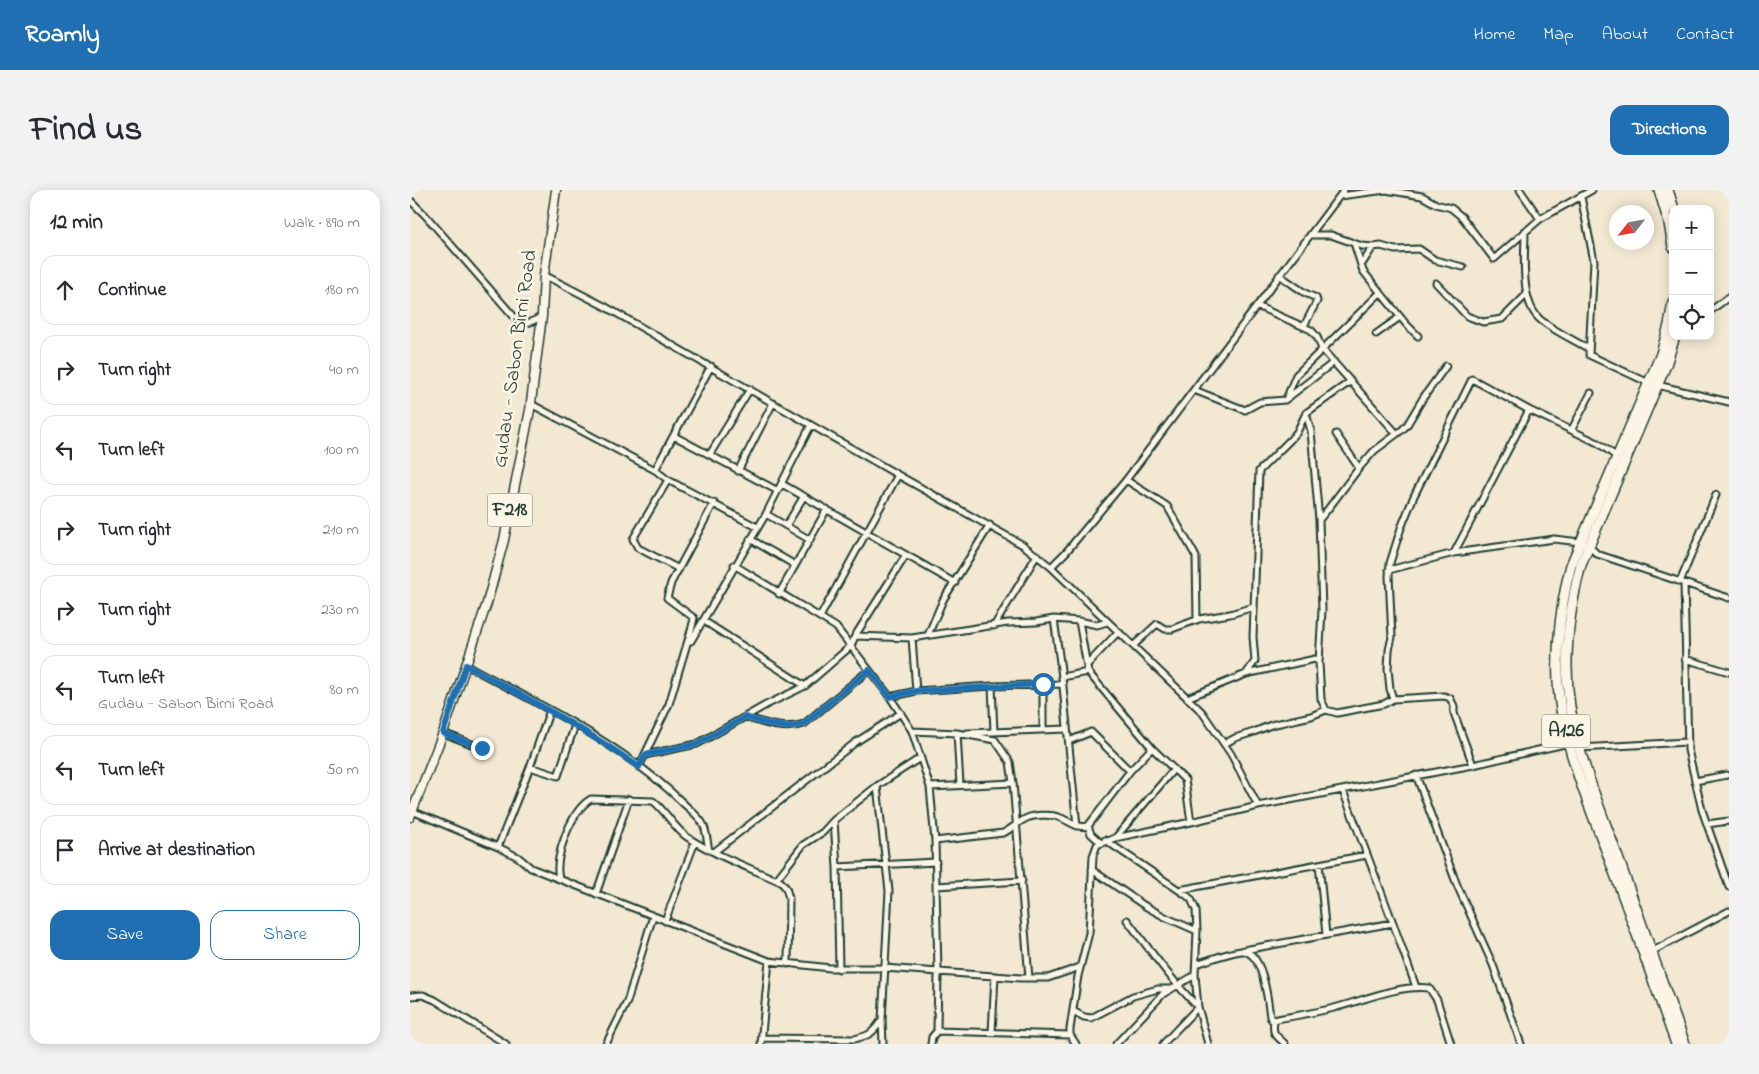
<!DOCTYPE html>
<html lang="en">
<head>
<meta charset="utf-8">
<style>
  :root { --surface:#fff; --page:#f2f2f3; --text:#2b2b33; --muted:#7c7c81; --line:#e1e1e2; --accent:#1f6fb2 }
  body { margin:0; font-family:"Indie Flower",sans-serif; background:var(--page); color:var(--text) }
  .controls { position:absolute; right:15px; top:15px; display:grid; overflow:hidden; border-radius:10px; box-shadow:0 2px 12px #0003 }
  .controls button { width:45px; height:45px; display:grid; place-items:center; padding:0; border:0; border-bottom:1px solid var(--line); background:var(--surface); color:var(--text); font:25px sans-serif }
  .compass { position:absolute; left:1199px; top:15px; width:45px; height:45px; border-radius:50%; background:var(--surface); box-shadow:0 2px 12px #0003; rotate:239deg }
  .stop { position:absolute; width:15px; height:15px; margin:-11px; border:4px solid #1f6fb2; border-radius:50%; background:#fff }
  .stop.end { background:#1f6fb2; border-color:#fff; box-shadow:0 1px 5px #0008 }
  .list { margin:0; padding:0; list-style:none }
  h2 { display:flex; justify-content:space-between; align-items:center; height:65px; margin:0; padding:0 20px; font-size:21px }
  h2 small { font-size:16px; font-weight:400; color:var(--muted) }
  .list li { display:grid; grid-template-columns:32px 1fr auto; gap:15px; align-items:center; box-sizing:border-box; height:70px; margin:0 10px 10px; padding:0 10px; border:1px solid var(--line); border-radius:15px }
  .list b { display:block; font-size:19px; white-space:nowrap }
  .list p { margin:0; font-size:16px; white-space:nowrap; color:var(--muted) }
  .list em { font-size:16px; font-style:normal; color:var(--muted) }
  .actions { display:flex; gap:10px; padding:15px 20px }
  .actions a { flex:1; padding:11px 0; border:1px solid var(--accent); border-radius:15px; text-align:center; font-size:18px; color:var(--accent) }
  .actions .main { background:var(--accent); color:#fff }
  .icon { flex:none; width:28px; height:28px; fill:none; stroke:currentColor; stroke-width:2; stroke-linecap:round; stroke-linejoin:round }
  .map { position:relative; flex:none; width:1319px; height:854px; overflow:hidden; border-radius:15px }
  header { display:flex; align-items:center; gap:30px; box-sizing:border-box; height:70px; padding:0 25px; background:var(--accent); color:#fff }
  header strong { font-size:24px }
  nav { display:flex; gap:28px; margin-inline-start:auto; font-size:18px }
  .intro { display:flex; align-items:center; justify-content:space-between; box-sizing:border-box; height:120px; padding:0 30px }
  h1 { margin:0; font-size:35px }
  .button { padding:12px 22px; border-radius:15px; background:var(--accent); color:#fff; font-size:18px; font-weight:700 }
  main { display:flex; gap:30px; padding:0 30px }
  aside { flex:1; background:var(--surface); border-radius:15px; box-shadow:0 2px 12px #0003 }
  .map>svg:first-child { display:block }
</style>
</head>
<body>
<header>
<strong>Roamly</strong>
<nav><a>Home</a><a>Map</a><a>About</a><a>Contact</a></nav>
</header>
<div class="intro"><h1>Find us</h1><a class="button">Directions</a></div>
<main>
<aside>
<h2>12 min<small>Walk · 890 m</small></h2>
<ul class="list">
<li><svg class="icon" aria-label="ahead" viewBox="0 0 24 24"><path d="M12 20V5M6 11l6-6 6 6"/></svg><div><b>Continue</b></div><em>180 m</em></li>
<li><svg class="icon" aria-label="right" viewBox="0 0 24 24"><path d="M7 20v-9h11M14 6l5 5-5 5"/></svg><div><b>Turn right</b></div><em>40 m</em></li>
<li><svg class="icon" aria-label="left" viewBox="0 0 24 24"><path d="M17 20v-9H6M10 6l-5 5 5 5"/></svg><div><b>Turn left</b></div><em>100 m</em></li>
<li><svg class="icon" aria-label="right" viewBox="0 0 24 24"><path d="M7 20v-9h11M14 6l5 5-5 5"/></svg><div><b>Turn right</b></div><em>210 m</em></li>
<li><svg class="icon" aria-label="right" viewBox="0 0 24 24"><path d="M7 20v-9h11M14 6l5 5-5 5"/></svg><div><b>Turn right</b></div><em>230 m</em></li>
<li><svg class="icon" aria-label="left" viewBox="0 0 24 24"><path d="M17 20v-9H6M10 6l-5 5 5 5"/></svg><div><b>Turn left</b><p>Gudau - Sabon Birni Road</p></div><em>80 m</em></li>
<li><svg class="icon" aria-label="left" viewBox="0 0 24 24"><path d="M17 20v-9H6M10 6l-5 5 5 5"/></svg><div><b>Turn left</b></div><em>50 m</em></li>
<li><svg class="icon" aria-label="arrive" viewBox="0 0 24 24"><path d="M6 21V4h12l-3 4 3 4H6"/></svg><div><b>Arrive at destination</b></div></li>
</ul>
<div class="actions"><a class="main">Save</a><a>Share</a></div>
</aside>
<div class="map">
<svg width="1319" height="854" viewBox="0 0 1319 854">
  <rect width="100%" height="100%" fill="#f3e8d2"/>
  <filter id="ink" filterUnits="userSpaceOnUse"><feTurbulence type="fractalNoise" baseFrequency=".02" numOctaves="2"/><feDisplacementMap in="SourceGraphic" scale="10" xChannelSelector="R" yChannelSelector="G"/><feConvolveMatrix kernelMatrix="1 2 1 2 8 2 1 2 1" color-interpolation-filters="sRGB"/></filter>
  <g filter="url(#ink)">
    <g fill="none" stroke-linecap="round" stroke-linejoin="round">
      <!-- street casing -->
      <g stroke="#1f3d34" stroke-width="9">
        <path id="street" d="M1110,0L1130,29
          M930,6L976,0L1012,6L1026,14L1041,18L1052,27L1084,69L1130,29L1182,0
          M1171,7L1184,71L1179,165L1239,193
          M0,10L16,26L106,129C116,136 122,132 132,126
          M1115,41C1115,66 1109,114 1132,131C1146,142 1164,150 1179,159
          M900,45H921L952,56L963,57L971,56L985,60L1009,59L1025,70L1053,77
          M944,53L953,81L996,134L1008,146
          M952,74L963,57
          M134,85L194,116L488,285L613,355L641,377L792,522L821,564L848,616
          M869,85L895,103L906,108L907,111L894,136
          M1026,93L1057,126L1073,132L1092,129L1117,104
          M847,116L901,140L907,147L912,159L987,244
          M1300,121L1319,107
          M966,144L990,127
          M1247,195L1319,212
          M784,200L835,220L850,212L875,210L924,172
          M877,207L886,185L970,103
          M121,214L245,280L258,290L347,337
          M896,223L901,241L909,330L912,420L909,472
          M1162,239L1181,203
          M926,244L949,278
          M264,246L368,301
          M300,264L340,199
          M245,280L301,176
          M328,281L363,213
          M258,290L223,349L228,358L269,379
          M716,290L757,316L784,363L786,367L787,430
          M372,294L545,393
          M356,324L400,350
          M909,330L918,319L949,278L964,261L992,240L997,235L1013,208L1036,176
          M376,336L394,306
          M340,349L385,375
          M1044,363L1119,220L1188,253L1207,267
          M324,375L426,437L480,507L502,541L520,597L525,651L528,783L527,841L522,847L521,854
          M641,377L656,362L716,290L934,0
          M979,380L1044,363L1144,349L1170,352L1179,356L1187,364L1319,408
          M1270,392L1306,305
          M1274,393L1278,560L1292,620L1319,697
          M369,404L417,319
          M410,427L488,285
          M644,429L652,487L667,636
          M294,431L395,496
          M669,431L678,482L742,558L775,590L781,632
          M584,436L627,365
          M518,445L533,410L580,335
          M445,446L502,448L598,433L626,432L644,429L669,431L687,435L697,432
          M502,448L506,501
          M281,451L356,324L401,235
          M723,456L747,434L755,439H762L789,429L820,424L844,417
          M1275,469L1319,482
          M56,475C130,515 211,553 272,612C279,619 289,626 293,634C297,642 297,652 299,660
          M677,475L708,442
          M836,484L845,471L843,447L849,281L881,249L887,242L896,223L941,191
          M652,487L678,482
          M633,494V540
          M582,496L584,542
          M480,507L506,501L582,496L653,494
          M777,508L836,484L905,469L909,472L911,509L916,520L927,523L974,514L983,509L1034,506L1040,508L1044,516V523L1063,575
          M983,509L980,499L978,479L979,460L982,447L979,386L980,373L991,338L1004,306L1062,189L1119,220
          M335,527C355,533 373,541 394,534L459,480
          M502,541L548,543
          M33,543L72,558
          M547,543L585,550L600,572L603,593L619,788
          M547,543L550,595
          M557,543L656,539
          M659,551L681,542L720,581
          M814,554L825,548L844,542L861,535L901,526L916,520
          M1170,558L1277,552
          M235,565L287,554L356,515L395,496L441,456L445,446L496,365
          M120,577L148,586L165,535
          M229,577L259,514L282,437L284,428L257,408L261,393L304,313
          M1006,585L1047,695L1083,775L1111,854
          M1285,591L1317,585
          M467,596L479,701L472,830L473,854
          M520,597L603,593
          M933,601L983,733L1006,797
          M2,621L88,657L108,667L121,678L359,771L420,778H474L611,788H638L670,777
          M424,630L427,677L429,779
          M1297,634L1319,631
          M678,636L681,644L690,652
          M706,647L764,579
          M695,650L776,705L781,709L786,720L787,741L785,785L788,817L798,854
          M525,651L593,643C602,639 608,632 617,628C624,625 641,624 648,627C659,630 666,639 678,636L720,581L742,558
          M88,657L120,577L140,520
          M304,662L446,552L491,523
          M909,674L916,745
          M427,677L526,672
          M682,680L735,716L755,727L787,741
          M149,688C143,668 162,619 181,609L243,611C256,621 263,637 277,647C306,666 340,678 371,692L376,698L379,708L378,774
          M366,690L393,655L413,642L424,630L467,596L510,568
          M526,696L612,691
          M769,700L957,665
          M186,704L219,609
          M717,730C740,760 761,790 788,817
          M255,731L285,652
          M834,760L983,733
          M1241,762L1319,721
          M786,774C800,770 816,763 831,761C853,759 858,811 860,827L862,830C883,826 904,823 924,818C955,810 987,795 1019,798L1027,810L1041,854
          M0,806L13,805L25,810L96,854
          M663,821L674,827L681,828L723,806L748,799H760
          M864,830C862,845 865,844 875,854
          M527,841L660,845
          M582,842L585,786
          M352,848L444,849C459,846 463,843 471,831
          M196,854L217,812L243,726
          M351,854L359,771
          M666,854L660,845V839L668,786L679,743L683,666L687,655L705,648L781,632L848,616L1063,575L1159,553
          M706,854L753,804L785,785
          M753,854L788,817"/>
      </g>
      <!-- primary casing -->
      <g stroke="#1f3d34" stroke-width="11">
        <path id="primary" d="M0,627L33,543L77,413L94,350L120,220L132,126L134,85L146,0"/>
      </g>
      <!-- highway casing -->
      <g stroke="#1f3d34" stroke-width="12">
        <path id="highway" d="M1249,0L1259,33L1263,57
          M1258,0L1264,19
          M1263,112L1259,135L1251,164L1161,375C1149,419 1143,481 1152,525C1162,578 1185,629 1203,679C1225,738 1245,796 1266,854
          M1265,146L1256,175L1171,375C1159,420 1153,470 1160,517C1169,571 1193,625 1211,676C1232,735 1253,795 1275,854"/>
      </g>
      <!-- street -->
      <use href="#street" stroke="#fcf5e5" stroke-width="5"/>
      <!-- primary -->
      <use href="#primary" stroke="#fcf5e5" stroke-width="8"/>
      <!-- highway -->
      <use href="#highway" stroke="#fcf5e5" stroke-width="9"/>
    </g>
  </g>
  <g fill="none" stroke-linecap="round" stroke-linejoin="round" filter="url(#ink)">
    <!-- route -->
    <path stroke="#1f6fb2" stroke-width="6" d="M72,558L33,543L56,475C115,507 174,538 229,577L235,565L287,554L335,527C355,533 373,541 394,534L459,480L480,507L506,501L633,494"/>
  </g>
  <g text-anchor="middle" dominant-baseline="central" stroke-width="5" stroke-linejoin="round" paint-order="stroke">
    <!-- shield labels -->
    <g fill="#fcf5e5" stroke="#617469" stroke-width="1">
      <rect x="77.5" y="303.5" width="45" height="33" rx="4"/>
      <rect x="1132" y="524.5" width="48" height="33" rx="4"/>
    </g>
    <g font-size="19" font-weight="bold" fill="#1f3d34">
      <text x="100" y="320">F218</text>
      <text x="1156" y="541">A126</text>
    </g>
    <!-- street labels -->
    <g font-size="20" fill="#1f3d34" stroke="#fcf5e5">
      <text transform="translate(106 169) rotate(-82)">Gudau - Sabon Birni Road</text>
    </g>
  </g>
</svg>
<div class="controls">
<button>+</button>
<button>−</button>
<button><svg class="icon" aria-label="locate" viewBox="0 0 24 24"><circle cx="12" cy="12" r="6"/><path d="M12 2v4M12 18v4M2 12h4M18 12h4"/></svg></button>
</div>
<svg class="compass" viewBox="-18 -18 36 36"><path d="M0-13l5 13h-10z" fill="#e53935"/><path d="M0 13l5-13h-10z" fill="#7c7c81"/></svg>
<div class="stop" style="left:633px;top:494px"></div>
<div class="stop end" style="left:72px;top:558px"></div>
</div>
</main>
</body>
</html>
